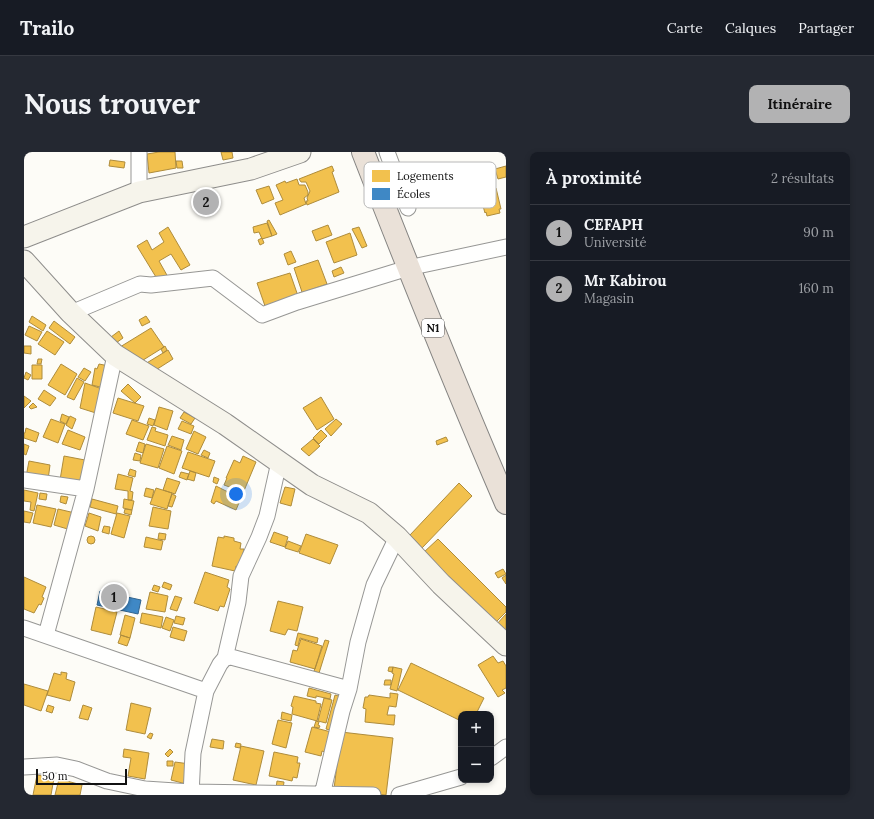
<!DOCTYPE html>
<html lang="fr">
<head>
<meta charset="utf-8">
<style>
  :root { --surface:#171b24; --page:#242831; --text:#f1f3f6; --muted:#9ea1a6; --line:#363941; --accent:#b2b2b3 }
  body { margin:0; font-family:Lora,serif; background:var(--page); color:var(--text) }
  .controls { position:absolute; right:12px; bottom:12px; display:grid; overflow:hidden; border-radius:8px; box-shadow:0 2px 6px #0003 }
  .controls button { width:36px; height:36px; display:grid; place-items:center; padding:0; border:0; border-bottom:1px solid var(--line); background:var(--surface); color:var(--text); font:20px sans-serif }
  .scale { position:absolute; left:12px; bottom:10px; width:91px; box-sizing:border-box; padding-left:4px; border:2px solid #111; border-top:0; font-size:11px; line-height:14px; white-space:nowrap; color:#111; -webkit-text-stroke:3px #fff; paint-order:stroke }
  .you { position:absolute; left:212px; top:342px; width:14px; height:14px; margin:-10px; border:3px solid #fff; border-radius:50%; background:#1a73e8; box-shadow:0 0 0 6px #1a73e833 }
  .badge { display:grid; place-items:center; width:26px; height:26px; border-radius:50%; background:var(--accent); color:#111; font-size:13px; font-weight:700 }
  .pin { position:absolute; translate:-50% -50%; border:2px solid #fff; box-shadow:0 1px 4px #0006 }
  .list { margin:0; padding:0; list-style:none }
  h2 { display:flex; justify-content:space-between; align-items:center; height:52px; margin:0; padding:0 16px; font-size:17px }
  h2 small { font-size:13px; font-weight:400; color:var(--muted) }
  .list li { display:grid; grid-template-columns:26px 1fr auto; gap:12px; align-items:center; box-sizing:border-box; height:56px; padding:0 16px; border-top:1px solid var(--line) }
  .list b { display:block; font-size:15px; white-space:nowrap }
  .list p { margin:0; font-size:13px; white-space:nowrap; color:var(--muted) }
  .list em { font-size:13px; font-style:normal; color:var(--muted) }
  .map { position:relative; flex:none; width:482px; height:643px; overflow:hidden; border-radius:8px }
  header { display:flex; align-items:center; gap:24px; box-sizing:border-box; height:56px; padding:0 20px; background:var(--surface); border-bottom:1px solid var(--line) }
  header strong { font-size:19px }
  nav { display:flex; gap:22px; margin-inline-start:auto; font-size:14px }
  .intro { display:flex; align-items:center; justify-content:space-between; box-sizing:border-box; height:96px; padding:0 24px }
  h1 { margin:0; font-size:28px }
  .button { padding:10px 18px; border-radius:8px; background:var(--accent); color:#111; font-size:14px; font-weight:700 }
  main { display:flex; gap:24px; padding:0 24px }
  aside { flex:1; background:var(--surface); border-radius:8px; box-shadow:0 2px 6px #0003 }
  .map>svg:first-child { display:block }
</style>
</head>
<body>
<header>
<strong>Trailo</strong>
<nav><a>Carte</a><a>Calques</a><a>Partager</a></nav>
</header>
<div class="intro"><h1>Nous trouver</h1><a class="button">Itinéraire</a></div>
<main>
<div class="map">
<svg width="482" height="643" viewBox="0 0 482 643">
  <rect width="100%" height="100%" fill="#fdfcf7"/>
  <!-- homes -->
  <path fill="#f2c14e" stroke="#ae8c3c" d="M135,0H151L152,16L125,21L123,2Z
    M197,0H208L209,6L199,8Z
    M86,8L101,10L100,16L85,14Z
    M152,9H158L159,16H153Z
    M308,14L310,19L308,20L315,40L283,53L282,49H284L283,46L286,39L282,30H277L275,27Z
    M482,14V25L474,27L471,17Z
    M273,27L275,33H281L284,40V43L280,46L282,52L256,63L251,51L259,48L252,33L261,29L262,31Z
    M245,34L250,47L238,52L232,38Z
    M472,36L477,57H475L476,61L463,64L462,60L461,61L455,40Z
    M245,68L253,82L248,84L243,69Z
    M243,71L248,84L238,87L235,80L230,81L229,75Z
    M304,73L308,83L292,89L288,79Z
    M144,75L166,113L157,118L147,102L135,109L144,125L135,130L113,94L123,88L128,98L140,90L135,81Z
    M335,75L343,94L338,96L328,77Z
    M326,81L333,103L310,111L302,90Z
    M238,86L240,91L236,93L234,88Z
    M267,99L272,110L264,113L260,102Z
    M294,108L303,132L280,140L276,144L275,141L278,140L270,116Z
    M317,115L320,121L310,125L308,119Z
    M266,121L274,144L241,154L233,131Z
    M8,164L22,173L19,179L5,170Z
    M122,164L126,170L118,174L115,168Z
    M30,169L51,185L46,192L25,176Z
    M5,174L18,180L13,189L1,183Z
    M127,176L140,195L116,210L96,195Z
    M23,179L40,190L31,203L14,192Z
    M95,179L99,186L92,191L87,185Z
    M0,194H7V202L0,201Z
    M141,194L143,198L139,201L137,197Z
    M144,198L149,207L127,221L121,212Z
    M14,207H18L17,212H13Z
    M37,212L53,222L41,243L24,233Z
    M75,212L85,214L80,236L68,233L71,216L73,217Z
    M8,213H18V227H8Z
    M60,216L67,220L61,229L54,225Z
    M2,220L7,223L4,228L0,226Z
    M53,226L60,230L50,248L43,245Z
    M61,231L81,238L75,262L56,256Z
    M104,232L117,245L111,251L97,239Z
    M20,238L32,246L26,254L14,247Z
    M0,244L7,249L0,256Z
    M297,245L310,267L293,278L279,256Z
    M94,246L120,254L114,269L89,261Z
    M9,251L13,255L7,257L5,255Z
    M135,255L149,259L143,278L130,273Z
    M160,260L171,266L167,272L156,266Z
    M38,262L45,265L42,272L36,269Z
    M46,264L52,267L48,277L42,273Z
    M125,266L131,268L129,274L123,272Z
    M27,267L41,272L34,291L19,285Z
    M312,267L318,272L307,284L301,277Z
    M108,268L125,274L119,288L102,282Z
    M158,269L170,274L167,282L154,277Z
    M128,275L132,276L131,279L144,283L141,294L123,288Z
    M2,276L15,281L12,290L0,286V281H1Z
    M44,278L61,285L56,298L38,292Z
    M297,278L303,284L295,292L289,286Z
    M170,279L182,285L174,302L162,297Z
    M148,284L160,288L157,298L144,293Z
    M422,285L424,289L413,293L412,289Z
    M289,287L296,294L285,304L277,297Z
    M115,290L121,292L119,301L112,299Z
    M0,292L5,294L2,303L0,302Z
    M122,292L140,297L134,316L116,311Z
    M143,294L158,299L150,322L135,316Z
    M180,298L186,301L184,306L177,303Z
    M164,300L191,309L185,325L158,316Z
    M111,301L117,303L116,309L109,308Z
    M40,304L61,308L57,331L36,328Z
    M219,304L232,310L212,358L192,349L190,352L187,350L192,334L208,342L211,337L200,333L203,326H202L210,308L216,311Z
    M5,309L26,313L24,328L2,325Z
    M106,317L112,319L111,325L104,323Z
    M166,319L172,321L170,329L163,327Z
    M157,320L165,322L163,328L155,325Z
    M94,322L109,326L106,339L109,340L108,348H104V339L91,337Z
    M190,325L195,327L193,332L189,330Z
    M143,326L156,330L151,342L139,338Z
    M435,331L448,344L398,396L386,383Z
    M261,335L271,337L267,354L256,351Z
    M122,336L130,338L128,346L120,344Z
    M132,336L148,341L143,357L126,352Z
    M0,338L14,341L10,359L6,358L7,350L0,349Z
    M16,341L23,342L22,348L15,347Z
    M148,342L152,344L148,355L144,354Z
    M37,344L44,345L42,352L36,350Z
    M68,347L94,354L92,362L66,355Z
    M100,347L110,349L108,358L99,356Z
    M13,353L32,357L27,375L9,371Z
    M129,355L147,359L144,377L125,374Z
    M34,357L51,361L47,378L30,373Z
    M101,357L108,358L107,363L100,361Z
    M0,359L9,361L6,371L0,370Z
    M65,361L77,365L74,379L61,374Z
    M93,361L106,364L100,386L87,382Z
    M80,374L86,375L85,382L78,380Z
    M250,380L264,385L261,395L246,390Z
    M135,381L142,382L141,388L134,387Z
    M282,382L314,393L306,412L275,401Z
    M200,384L210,386V389L217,391L216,397H220L216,415L212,414L211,419L188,414L194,385L200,386Z
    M63 388a4 4 0 1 1 8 0a4 4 0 1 1-8 0Z
    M122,385L139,389L137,398L120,395Z
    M414,387L482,455V460L471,471L399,401Z
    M264,389L277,394L274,400L261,396Z
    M479,417L482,422L474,426L471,421Z
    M181,420L205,428L203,435L206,437L200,455L196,454L194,459L170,451Z
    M482,423V432L478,426Z
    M0,425L22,435L18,445L20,446L17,453L15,452L10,461L0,457Z
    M140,430L148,433L146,438L138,435Z
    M130,433L136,435L134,440L128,438Z
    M126,440L144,444L141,460L122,457Z
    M151,444L158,446L153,459L146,457Z
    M254,449L279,455L273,479L264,477L261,483L246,479Z
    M72,455L93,460L87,483L67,478Z
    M118,461L139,465L137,476L116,471Z
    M482,462V482L472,473Z
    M101,463L111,466L106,486L96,483Z
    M152,464L161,466L159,473L150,471Z
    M142,465L150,468L146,479L138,476Z
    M149,475L163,479L160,489L146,485Z
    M274,481L294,486L293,491L276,486L274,494L271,493Z
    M97,483L106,486L103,494L94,491Z
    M277,487L298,494L291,517L266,510L269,498L273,499Z
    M301,488L305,489L295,521L290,519Z
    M469,504L474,511L479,509L482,514V536L478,538L481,541L474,545L454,513Z
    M387,511L460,546L452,562H437V569L374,538Z
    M365,515H369L368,520L364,519Z
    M369,515L378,517L373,539L366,537L370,522L368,521Z
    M37,520L43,521L42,527L51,530L46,549L23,543L30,521L37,523Z
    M361,528H367V533H360Z
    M0,532L24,539L17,559L0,553Z
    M285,536L307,542L306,547L292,544V546L283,544Z
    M366,541L374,542L372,555L365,554L363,563H371L370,573L341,570L342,557L339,556L341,545H344L345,543L366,546Z
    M311,543L318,545L310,579L302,577Z
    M270,544L292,549V551L297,552L293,569L268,562L269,555L267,554Z
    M300,546L308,548L302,571L294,569Z
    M107,551L127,556L121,582L102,578Z
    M24,553L30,555L28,561L22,559Z
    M59,553L68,556L64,568L55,566Z
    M258,560L268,563L267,569L257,567Z
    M254,568L268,571L262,596L248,592Z
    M292,569L295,570L294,573L296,574L295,576L290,575Z
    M288,575L307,580L301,600L298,599L297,604L281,600Z
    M317,580L369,586L362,643L310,637Z
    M126,581L129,582L127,587L123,585Z
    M188,587L200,589L199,597L186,595Z
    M212,591L217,592L216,596L211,595Z
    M217,594L240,599L232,633L209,628Z
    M100,597L125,601L121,627L104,624L107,606L99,605Z
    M146,597L149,600L144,605L141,602Z
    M250,600L274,605L273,611H276L273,626L269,625L268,629L245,624Z
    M143,609H149V614H143Z
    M151,610L166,612L162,632L147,628Z
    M13,623L30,626L27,643H9Z
    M35,627L58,633L56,643H31Z
    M253,629L260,630L259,637L252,636Z"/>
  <!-- schools -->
  <path fill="#3f88c5" stroke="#31648f" d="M76,439L117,448L114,462L73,453Z"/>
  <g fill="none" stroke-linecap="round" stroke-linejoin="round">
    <!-- street casing -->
    <g stroke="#979795" stroke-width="17">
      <path id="street" d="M363,0L384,56
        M115,40V0
        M47,161L116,132L127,133L189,126L238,163L273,150L384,116L482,95
        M0,328L62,337
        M0,476L182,539L196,512L201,506L207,505L325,537
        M22,483L62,337L91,203
        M201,506L214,450L217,424L235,385L243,364L255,310
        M467,606L482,595
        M0,615L33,613L52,617L83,629L121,637L167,640L349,643
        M167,643L169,601L182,539
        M298,643L318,559L325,537L334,490L350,433L373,385
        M375,643L437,625"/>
    </g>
    <!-- secondary casing -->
    <g stroke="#8e8d8b" stroke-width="23">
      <path id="secondary" d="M0,85L115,40L227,17L276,0
        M0,109L47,161L91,203L201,272L288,333L345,361L373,385L417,432L482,493"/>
    </g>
    <!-- highway casing -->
    <g stroke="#858482" stroke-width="24">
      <path id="highway" d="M339,0C385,118 432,235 482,351"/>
    </g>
    <!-- street -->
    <use href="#street" stroke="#fffffe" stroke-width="15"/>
    <!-- secondary -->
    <use href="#secondary" stroke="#f6f4eb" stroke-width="21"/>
    <!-- highway -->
    <use href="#highway" stroke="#eae1d8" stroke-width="22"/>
  </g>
  <g text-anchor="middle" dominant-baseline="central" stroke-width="4" stroke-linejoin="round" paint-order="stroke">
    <!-- shield labels -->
    <rect fill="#fff" stroke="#585858" stroke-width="1" x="398" y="167" width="22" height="18" rx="3"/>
    <g font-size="11" font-weight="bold" fill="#111">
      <text x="409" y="176">N1</text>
    </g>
  </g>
  <!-- legend -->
  <rect x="340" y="10" width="132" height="46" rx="6" fill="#fff" stroke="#b8b8b8" stroke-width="1"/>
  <rect x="348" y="18" width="18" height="12" fill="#f2c14e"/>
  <rect x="348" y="36" width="18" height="12" fill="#3f88c5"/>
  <g font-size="11" fill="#111">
    <text x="373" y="28">Logements</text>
    <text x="373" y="46">Écoles</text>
  </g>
</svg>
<div class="controls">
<button>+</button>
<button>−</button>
</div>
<div class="scale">50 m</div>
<div class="you"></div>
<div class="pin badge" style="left:90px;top:445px">1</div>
<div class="pin badge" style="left:182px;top:50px">2</div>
</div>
<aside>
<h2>À proximité<small>2 résultats</small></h2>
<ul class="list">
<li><span class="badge">1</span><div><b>CEFAPH</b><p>Université</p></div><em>90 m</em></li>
<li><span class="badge">2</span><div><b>Mr Kabirou</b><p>Magasin</p></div><em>160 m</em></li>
</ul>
</aside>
</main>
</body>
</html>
